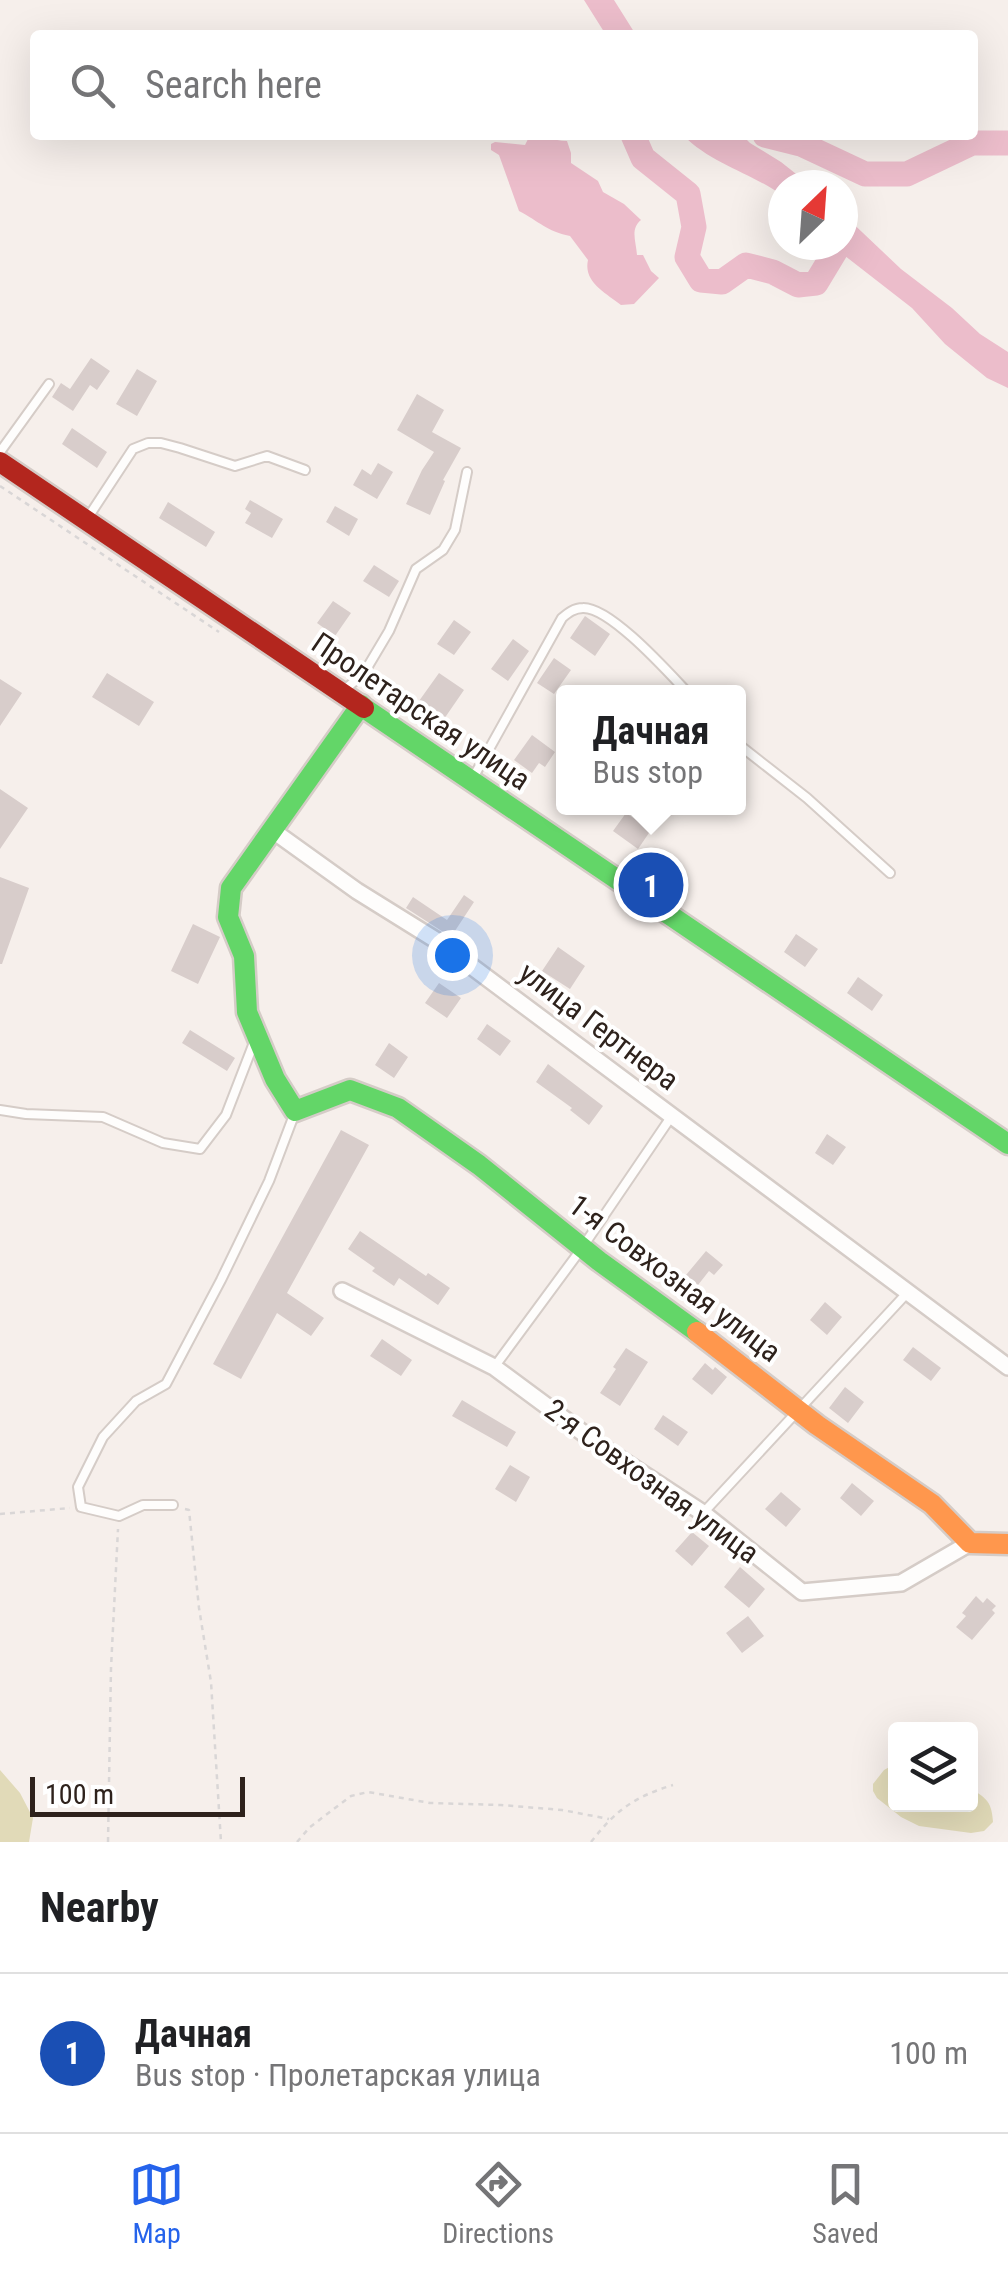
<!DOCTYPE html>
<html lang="en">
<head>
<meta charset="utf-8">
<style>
  :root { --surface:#fff; --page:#f6f6f6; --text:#202124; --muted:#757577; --line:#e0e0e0; --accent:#2563eb }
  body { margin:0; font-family:"Roboto Condensed",sans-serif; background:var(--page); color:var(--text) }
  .controls { position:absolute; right:30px; bottom:30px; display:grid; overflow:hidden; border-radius:10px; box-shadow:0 10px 40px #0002 }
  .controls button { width:90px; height:90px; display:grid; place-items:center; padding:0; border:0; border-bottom:2px solid var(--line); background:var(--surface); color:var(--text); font:50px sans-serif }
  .compass { position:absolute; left:768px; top:170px; width:90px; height:90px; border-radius:50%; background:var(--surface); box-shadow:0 10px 40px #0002; rotate:25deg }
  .scale { position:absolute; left:30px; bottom:25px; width:215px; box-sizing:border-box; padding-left:10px; border:5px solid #2e221c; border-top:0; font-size:28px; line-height:35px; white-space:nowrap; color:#2e221c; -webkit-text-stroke:8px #fff; paint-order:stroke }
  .you { position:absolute; left:452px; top:955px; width:35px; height:35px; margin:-25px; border:8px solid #fff; border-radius:50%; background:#1a73e8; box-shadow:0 0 0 15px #1a73e833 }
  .badge { display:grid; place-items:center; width:65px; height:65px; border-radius:50%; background:var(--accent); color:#fff; font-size:32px; font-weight:700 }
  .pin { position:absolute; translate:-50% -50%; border:5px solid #fff; box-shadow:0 2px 10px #0006 }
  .popup { position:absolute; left:556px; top:685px; width:190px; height:130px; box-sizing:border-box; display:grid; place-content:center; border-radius:10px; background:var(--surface); filter:drop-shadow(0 2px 8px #0005); font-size:32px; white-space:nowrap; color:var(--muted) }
  .popup b { font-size:38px; color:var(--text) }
  .popup::after { content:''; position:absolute; left:50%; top:100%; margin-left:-20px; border:20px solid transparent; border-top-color:var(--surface) }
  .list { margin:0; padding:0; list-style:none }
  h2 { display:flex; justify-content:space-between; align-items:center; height:130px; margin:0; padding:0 40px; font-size:42px }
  h2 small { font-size:32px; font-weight:400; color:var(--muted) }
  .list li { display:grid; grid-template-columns:65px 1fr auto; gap:30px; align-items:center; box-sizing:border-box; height:160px; padding:0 40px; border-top:2px solid var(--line) }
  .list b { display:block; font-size:38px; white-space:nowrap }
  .list p { margin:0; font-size:32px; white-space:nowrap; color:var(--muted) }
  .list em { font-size:32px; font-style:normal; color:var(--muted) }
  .icon { flex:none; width:55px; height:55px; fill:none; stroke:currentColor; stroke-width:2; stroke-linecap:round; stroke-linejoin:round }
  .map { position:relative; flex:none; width:1008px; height:1842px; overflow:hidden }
  .search { position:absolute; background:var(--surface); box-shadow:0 10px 40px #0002; left:30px; right:30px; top:30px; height:110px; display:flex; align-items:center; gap:25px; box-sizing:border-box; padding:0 35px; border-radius:10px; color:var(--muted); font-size:38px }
  .sheet { height:290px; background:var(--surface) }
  nav { display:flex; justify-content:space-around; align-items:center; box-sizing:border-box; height:140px; border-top:2px solid var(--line); background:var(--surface); font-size:28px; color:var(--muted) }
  nav a { display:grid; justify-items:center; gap:5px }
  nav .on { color:var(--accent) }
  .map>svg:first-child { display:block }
</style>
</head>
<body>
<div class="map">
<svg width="1008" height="1842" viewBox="0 0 1008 1842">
  <rect width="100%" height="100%" fill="#f6efeb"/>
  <!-- green -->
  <path fill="#e1dab8" d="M895,1764L896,1804H970L971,1789C987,1798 992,1803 993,1822L984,1831L971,1833L919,1826L901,1817L877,1798L873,1791V1784L884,1770Z
    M0,1770L20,1793L33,1818L29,1842H0Z"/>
  <!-- water -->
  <path fill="#ecbdcb" d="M584,0H614L636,35H606Z
    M530,135C544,135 553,141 567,141L571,153V163L598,181L603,192L624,204L641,220C630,229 636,241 637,255H643L651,271L659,278L634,304L621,305C606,293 583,282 588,260L570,236C546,231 540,222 519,211L499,155L491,150V144L495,142L525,145Z
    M683,135H742L750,143L781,162L810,185H783V196C752,173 711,164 683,135Z
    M843,214L901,269L952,308L980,334L1008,352V388L987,378L945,344L912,308L831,245H843Z"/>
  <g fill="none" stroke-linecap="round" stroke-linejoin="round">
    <!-- river -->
    <path stroke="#ecbdcb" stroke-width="25" d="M633,135L643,158L688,194L694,227L687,257L701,280L722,282L746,265L773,272L798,285L816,283L839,245
      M765,135L801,144L865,174H907L972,143H1008"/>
  </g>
  <!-- building -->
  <path fill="#d8cdcb" d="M91,358L110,371L97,390L90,385L73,411L52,397L61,383L70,389Z
    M137,369L157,381L137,416L116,404Z
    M417,394L444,410L432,432L461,448L443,480L445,481L430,515L406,504L422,470L434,452L397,430Z
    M72,428L107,452L97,468L62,444Z
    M378,463L393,472L377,499L353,485L362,469L371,475Z
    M250,500L283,519L272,538L245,523L251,513L245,509Z
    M168,502L215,532L206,547L159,518Z
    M335,506L358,519L349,536L326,522Z
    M374,565L399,581L389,597L363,581Z
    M333,601L351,613L335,636L317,623Z
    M585,616L610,634L595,656L570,638Z
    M454,620L471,632L454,655L437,644Z
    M513,639L529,651L508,681L491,669Z
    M554,658L571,670L554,694L537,683Z
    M107,673L154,702L139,726L92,697Z
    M439,673L464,690L444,719L419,701Z
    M0,679L22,693L0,726Z
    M532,735L555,752L545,767L539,763L532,773L514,760Z
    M0,789L28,808L0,849Z
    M626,813L651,830L638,849L613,831Z
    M0,877L29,888L2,964H0Z
    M464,895L474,902L451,937L406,908L413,897L447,920Z
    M193,924L220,937L198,984L171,971Z
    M796,934L818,949L805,967L784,952Z
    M558,947L585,966L570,989L542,971Z
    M858,977L883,995L872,1011L847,993Z
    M439,983L461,998L447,1018L425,1003Z
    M487,1024L511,1041L500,1056L477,1039Z
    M190,1030L235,1058L227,1071L182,1043Z
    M389,1043L408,1057L394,1078L375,1065Z
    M548,1064L603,1106L589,1125L570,1110L572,1108L536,1082Z
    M341,1130L369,1145L287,1293L324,1318L311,1336L277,1313L241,1379L213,1364Z
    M827,1134L846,1147L833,1165L815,1153Z
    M360,1231L426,1276L428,1273L450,1288L438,1305L399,1278L394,1286L372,1271L375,1268L348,1249Z
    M706,1251L723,1265L714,1275L709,1271L698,1285L686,1275Z
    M825,1302L842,1317L827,1335L810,1320Z
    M382,1339L412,1360L401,1376L370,1356Z
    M913,1347L941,1368L931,1381L903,1360Z
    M626,1348L648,1362L620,1406L600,1393L616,1369L613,1367Z
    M705,1363L713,1370L715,1367L727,1377L712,1395L692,1379Z
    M845,1387L864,1402L848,1423L829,1408Z
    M462,1400L516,1432L507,1447L452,1416Z
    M663,1415L688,1432L678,1446L654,1429Z
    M510,1465L530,1477L516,1502L495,1489Z
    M852,1483L874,1501L861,1516L840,1498Z
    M781,1492L801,1509L786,1527L765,1509Z
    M692,1532L709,1546L692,1566L675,1551Z
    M740,1567L765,1589L749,1608L724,1587Z
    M976,1596L983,1603L987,1598L996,1606L992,1610L995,1613L972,1640L956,1627L966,1616L962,1613Z
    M748,1616L764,1636L742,1653L726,1633Z"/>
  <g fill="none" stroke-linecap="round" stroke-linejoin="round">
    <!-- lane casing -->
    <g stroke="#d5ccc7" stroke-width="12">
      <path id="lane" d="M0,452L49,384
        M87,519L133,449L148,443H161L180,448L235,466L267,456L305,470
        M342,692L364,673L389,631L416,569L443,550L455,530L467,472
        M738,744L807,798L890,873
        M473,778L562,618C568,613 574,608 583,608C610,607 668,672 687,692
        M0,1110L26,1114L103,1117L163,1143L200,1149L226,1115L255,1040
        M495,1366L582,1248L671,1117
        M173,1505H143L119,1516L81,1507L78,1487L103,1437L136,1401L166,1384L221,1280L269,1181L294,1115
        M704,1512L908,1292"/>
    </g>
    <!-- street casing -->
    <g stroke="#d5ccc7" stroke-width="20">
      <path id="street" d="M272,830L357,891L439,942L1008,1367
        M342,1291L494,1367L602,1447L703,1513L802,1592L901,1583L970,1543"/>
    </g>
    <!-- fast casing -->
    <g stroke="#d5ccc7" stroke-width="25">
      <path id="fast" d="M361,705L231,888L228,917L244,956L247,1012L275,1079L295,1111L350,1090L398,1108L479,1165L599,1261L697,1332
        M364,708L1008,1144"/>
    </g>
    <!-- slow casing -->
    <g stroke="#d5ccc7" stroke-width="25">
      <path id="slow" d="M697,1332L817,1425L932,1504L970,1543L1008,1544"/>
    </g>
    <!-- jam casing -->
    <g stroke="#d5ccc7" stroke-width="25">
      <path id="jam" d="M0,462L364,708"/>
    </g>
    <!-- path -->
    <path stroke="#d9d6d6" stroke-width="2.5" stroke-dasharray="5 5" stroke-linecap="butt" d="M0,486L219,632
      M185,1509L189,1510L199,1608L211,1682L221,1842
      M0,1514L70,1508
      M108,1842L111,1668L118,1529
      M297,1842L310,1827L351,1796L368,1792L430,1803L501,1805L562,1810L609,1819
      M591,1842C616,1810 634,1797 673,1785"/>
    <!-- lane -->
    <use href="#lane" stroke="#fefdfc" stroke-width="8"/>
    <!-- street -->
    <use href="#street" stroke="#fefdfc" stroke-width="15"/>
    <!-- fast -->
    <use href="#fast" stroke="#63d668" stroke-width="20"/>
    <!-- slow -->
    <use href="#slow" stroke="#ff974d" stroke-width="20"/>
    <!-- jam -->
    <use href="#jam" stroke="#b3261e" stroke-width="20"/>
  </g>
  <g text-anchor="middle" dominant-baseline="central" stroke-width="8" stroke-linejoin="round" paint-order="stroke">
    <!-- street labels -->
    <g font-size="30" fill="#2e221c" stroke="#fff">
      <text transform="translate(421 711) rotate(34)">Пролетарская улица</text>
      <text transform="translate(599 1026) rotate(37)">улица Гертнера</text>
      <text transform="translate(675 1278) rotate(37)">1-я Совхозная улица</text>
      <text transform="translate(652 1481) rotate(36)">2-я Совхозная улица</text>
    </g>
  </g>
</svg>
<div class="controls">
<button><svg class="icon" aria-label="layers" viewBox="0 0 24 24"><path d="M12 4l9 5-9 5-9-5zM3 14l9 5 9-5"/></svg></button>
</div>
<svg class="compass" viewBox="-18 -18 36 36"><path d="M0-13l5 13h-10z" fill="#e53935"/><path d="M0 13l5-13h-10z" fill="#757577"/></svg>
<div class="scale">100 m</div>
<div class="you"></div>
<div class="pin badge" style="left:651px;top:885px;background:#1a4fb4">1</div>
<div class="popup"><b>Дачная</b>Bus stop</div>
<div class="search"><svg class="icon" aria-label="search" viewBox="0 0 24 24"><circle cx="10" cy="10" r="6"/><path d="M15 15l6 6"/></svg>Search here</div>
</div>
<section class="sheet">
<h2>Nearby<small></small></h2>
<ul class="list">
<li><span class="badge" style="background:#1a4fb4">1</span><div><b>Дачная</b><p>Bus stop · Пролетарская улица</p></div><em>100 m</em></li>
</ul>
</section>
<nav>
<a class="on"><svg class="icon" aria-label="map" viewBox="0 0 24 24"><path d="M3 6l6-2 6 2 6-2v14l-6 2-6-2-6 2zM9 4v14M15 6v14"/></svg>Map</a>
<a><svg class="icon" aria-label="directions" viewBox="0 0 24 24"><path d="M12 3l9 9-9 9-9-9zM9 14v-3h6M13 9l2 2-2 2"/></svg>Directions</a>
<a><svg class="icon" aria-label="saved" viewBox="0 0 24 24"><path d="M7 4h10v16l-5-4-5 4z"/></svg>Saved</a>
</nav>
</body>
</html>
